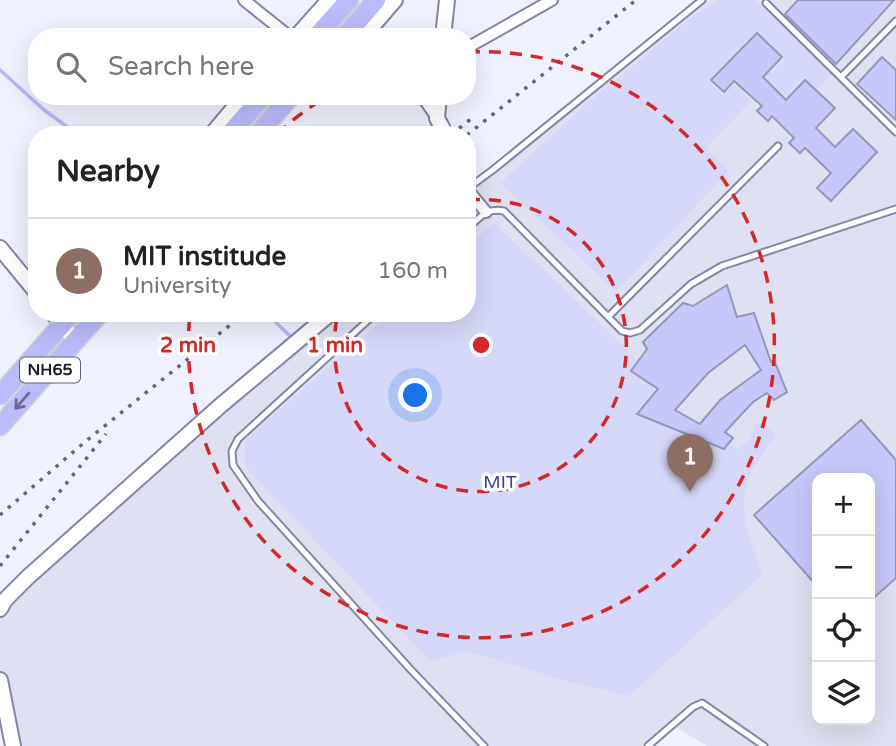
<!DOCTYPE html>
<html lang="en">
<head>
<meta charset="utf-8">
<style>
  :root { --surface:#fff; --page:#f2f2f2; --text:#222; --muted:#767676; --line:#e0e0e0; --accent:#497e11 }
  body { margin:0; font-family:"Varela Round",sans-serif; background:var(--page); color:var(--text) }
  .controls { position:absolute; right:21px; bottom:21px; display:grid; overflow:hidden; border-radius:14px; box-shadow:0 7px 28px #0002 }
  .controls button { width:63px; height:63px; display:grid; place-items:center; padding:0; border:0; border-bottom:2px solid var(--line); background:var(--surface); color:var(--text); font:35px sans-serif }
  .you { position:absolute; left:416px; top:396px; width:24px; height:24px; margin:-18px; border:5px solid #fff; border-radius:50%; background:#1a73e8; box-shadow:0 0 0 10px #1a73e833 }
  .badge { display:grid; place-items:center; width:46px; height:46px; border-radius:50%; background:var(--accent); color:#fff; font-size:23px; font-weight:700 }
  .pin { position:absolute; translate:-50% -58px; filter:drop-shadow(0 2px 4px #0008) }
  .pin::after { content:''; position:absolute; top:37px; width:24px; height:21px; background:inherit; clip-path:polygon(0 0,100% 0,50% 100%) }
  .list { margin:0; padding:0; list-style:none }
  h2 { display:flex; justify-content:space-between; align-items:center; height:91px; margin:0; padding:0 28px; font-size:30px }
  h2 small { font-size:23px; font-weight:400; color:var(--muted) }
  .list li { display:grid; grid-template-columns:46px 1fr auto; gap:21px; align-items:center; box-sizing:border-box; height:105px; padding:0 28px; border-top:2px solid var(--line) }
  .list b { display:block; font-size:26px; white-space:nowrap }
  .list p { margin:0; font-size:23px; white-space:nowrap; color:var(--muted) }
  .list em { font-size:23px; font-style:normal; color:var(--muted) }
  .icon { flex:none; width:38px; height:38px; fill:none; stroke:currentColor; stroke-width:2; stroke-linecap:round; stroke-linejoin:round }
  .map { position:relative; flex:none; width:896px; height:746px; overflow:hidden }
  .search { position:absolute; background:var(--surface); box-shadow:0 7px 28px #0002; left:28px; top:28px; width:448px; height:77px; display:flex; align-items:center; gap:18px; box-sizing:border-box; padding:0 24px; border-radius:28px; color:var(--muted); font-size:26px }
  .panel { position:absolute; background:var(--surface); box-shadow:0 7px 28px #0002; left:28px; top:126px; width:448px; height:196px; border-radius:28px }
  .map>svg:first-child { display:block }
</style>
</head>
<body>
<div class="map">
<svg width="896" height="746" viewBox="0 0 896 746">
  <rect width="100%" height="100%" fill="#f0f1ff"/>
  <!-- built -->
  <path fill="#dfe0f1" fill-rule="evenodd" d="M703,0H896V746H707L672,725L648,746H13L0,680V611L325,313H467V189ZM817,478H870V720H817Z"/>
  <!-- green -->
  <path fill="#d6d8f9" d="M718,0H755L832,74L817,89L804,77L789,92L802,105L798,109L756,68L761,63L772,73L785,59L756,31L708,81L723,95L734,84L751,101L706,148L729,171L616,291L500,183L589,102L695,14Z
    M494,223L623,345L652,380L655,410L727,441L737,450L749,441L756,422L766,426L776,435C769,446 760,457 754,468C733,504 750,539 762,575L629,696L573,683L467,651L430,661L250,472L245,461V442L254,432L391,313H467V247Z"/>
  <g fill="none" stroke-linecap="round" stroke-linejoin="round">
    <!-- stream -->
    <path stroke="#b8b9fc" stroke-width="3.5" d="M0,70L43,109L78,135
      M266,313L289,335"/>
  </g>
  <!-- building -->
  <path fill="#c6c7fa" stroke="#9798b8" stroke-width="2" fill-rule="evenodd" d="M798,0H894L836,64L785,14Z
    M757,33L782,57L763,77L786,100L805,80L835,108L816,128L835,147L853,129L877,152L831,201L817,188L831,173L805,148L800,153L789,143L794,138L772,116L768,121L757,111L762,106L734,81L724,92L711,80Z
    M882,57L896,70V120L857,84Z
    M727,285L737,317L754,313L771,362L774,360L787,392L774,400L767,393L753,402L725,432L733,438L724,449L637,414L658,389L631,371L647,349L643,342L683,303L693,306ZM745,345L761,370L720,400L700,424L675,410L708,373Z
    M861,420L896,460V578L870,601V478H817V586L754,515Z"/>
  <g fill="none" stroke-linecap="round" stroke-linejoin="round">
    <!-- service casing -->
    <g stroke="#8586a6" stroke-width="9">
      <path id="service" d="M766,3L896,132
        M841,77L896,21
        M467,189L494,169L702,0
        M467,229C479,218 487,207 504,211L622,331L630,333L640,330L691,284L722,266L896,209
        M376,313L238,439L232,451L233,465L258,501L412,671L484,746
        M608,317L778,146
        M648,746L693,707L702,703L764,746"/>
    </g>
    <!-- minor casing -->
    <g stroke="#8586a6" stroke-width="14">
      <path id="minor" d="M244,0L290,37
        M467,48L552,0
        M422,96L437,118
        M467,189L486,212"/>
    </g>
    <!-- tertiary casing -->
    <g stroke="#8586a6" stroke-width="18">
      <path id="tertiary" d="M296,37L329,0
        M363,37L395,0
        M443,37L447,0
        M439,96L437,118L446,135
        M211,135L244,96
        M0,248L37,293
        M53,313L75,341
        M0,609L5,600L28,577L220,406L331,313
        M0,680L13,746"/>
    </g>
    <!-- trunk casing -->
    <g stroke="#d2d2d4" stroke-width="21">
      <path id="trunk" d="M316,37L349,0
        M344,37L376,0
        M229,135L263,96
        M257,135L291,96
        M0,395L72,313
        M0,426L100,313"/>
    </g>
    <!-- service -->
    <use href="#service" stroke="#fff" stroke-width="5"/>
    <!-- minor -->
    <use href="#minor" stroke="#fff" stroke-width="10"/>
    <!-- tertiary -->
    <use href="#tertiary" stroke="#fff" stroke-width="14"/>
    <!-- trunk -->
    <use href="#trunk" stroke="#bbbbfc" stroke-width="18"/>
    <!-- rail -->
    <path stroke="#676875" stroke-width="3.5" stroke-dasharray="3.5 7" stroke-linecap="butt" d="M451,135L472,118
      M467,135L636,0
      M0,515L86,441L245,313
      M0,566L106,434"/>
  </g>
  <!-- one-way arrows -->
  <defs><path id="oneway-shaft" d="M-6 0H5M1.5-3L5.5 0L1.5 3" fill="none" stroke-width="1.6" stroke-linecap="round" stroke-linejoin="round" transform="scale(1.75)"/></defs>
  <use stroke="#6c6c92" href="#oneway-shaft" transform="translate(22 401) rotate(131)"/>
  <!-- distance rings -->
  <g fill="none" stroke="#d62828" stroke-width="3.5" stroke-dasharray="12 9">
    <path d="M468 200A146 146 0 1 1 338 313"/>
    <path d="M277 134A293 293 0 0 1 326 97M468 52A293 293 0 1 1 190 314"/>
  </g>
  <g text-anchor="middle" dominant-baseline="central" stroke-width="7" stroke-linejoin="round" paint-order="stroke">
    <!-- shield labels -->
    <rect fill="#fff" stroke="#606169" stroke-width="2" x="20" y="357.5" width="60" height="25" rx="5"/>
    <g font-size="16" font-weight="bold" fill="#1c1d29">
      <text x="50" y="370">NH65</text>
    </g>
    <!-- park labels -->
    <g font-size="18" fill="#443896" stroke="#fff">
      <text x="500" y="482">MIT</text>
    </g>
  </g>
  <circle cx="481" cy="345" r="10" fill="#d62828" stroke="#fff" stroke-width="3.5"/>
  <g font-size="21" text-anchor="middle" font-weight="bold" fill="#d62828" stroke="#fff" stroke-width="7" stroke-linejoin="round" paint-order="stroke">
    <text x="335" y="352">1 min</text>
    <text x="188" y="352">2 min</text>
  </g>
</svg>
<div class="controls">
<button>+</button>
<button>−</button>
<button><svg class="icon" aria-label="locate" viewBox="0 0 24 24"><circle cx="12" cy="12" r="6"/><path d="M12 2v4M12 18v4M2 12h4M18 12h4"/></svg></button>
<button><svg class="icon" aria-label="layers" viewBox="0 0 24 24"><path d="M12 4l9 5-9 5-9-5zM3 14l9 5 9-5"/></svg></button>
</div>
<div class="you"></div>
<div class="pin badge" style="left:690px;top:492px;background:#8d6e63">1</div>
<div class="search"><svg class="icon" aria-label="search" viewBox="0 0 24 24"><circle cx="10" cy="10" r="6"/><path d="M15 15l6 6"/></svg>Search here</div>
<section class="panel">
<h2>Nearby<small></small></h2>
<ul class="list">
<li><span class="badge" style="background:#8d6e63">1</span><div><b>MIT institude</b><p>University</p></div><em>160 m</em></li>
</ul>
</section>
</div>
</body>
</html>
